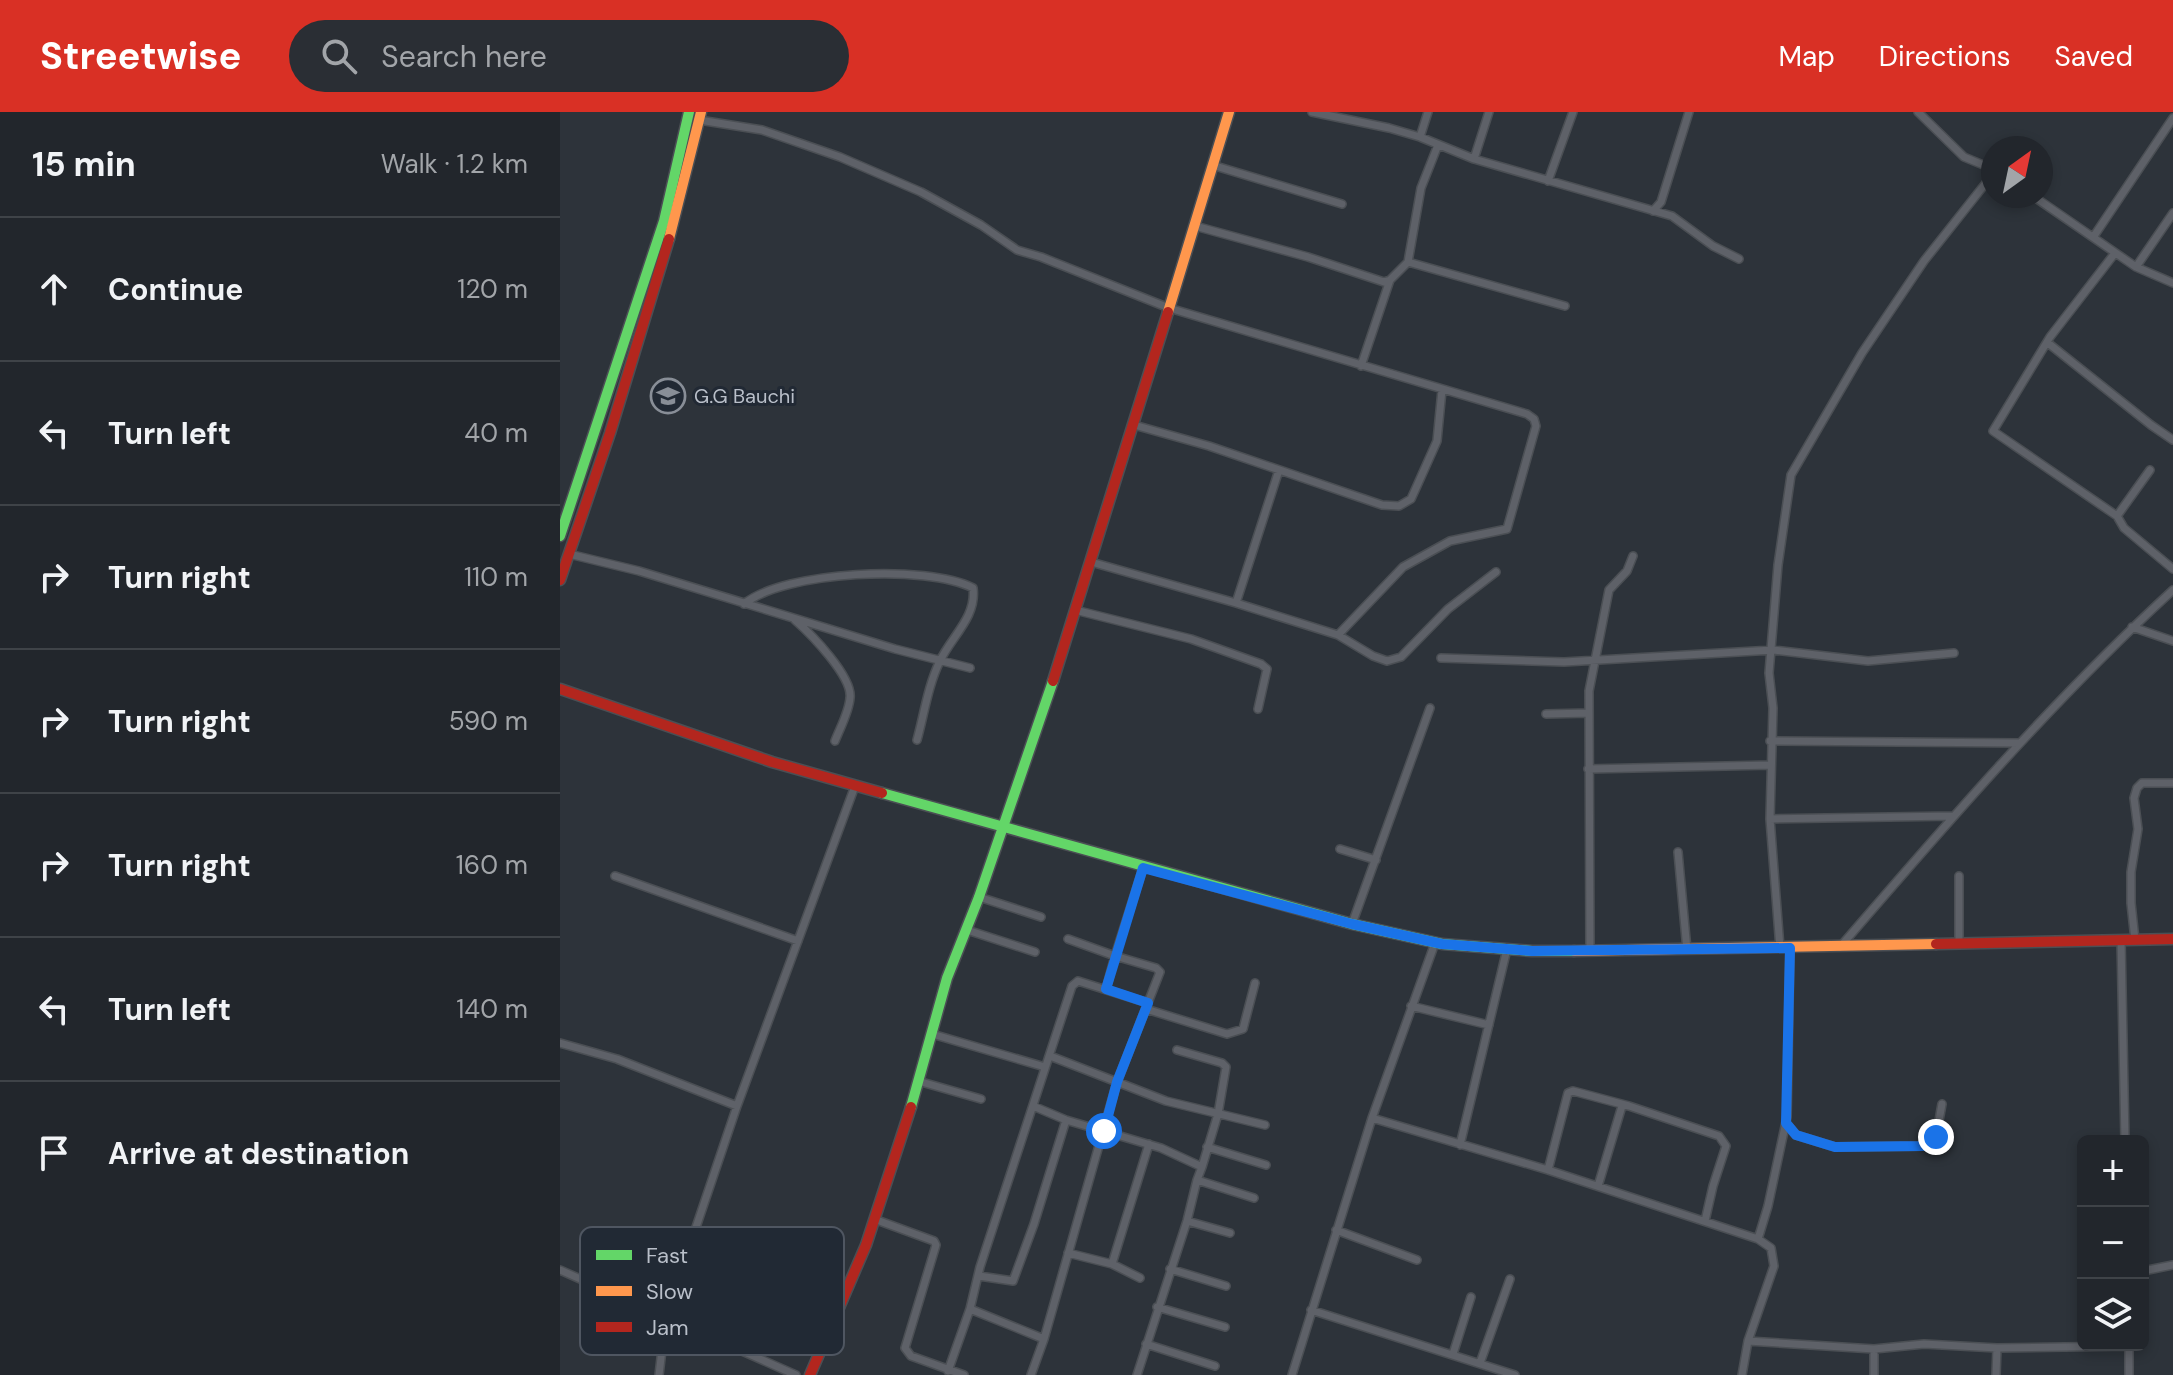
<!DOCTYPE html>
<html lang="en">
<head>
<meta charset="utf-8">
<style>
  :root { --surface:#22262c; --page:#2a2e34; --text:#f1f3f6; --muted:#a2a5a9; --line:#3f4348; --accent:#d93025 }
  body { margin:0; font-family:"DM Sans",sans-serif; background:var(--page); color:var(--text) }
  .controls { position:absolute; right:24px; bottom:24px; display:grid; overflow:hidden; border-radius:12px; box-shadow:0 4px 12px #0003 }
  .controls button { width:72px; height:72px; display:grid; place-items:center; padding:0; border:0; border-bottom:2px solid var(--line); background:var(--surface); color:var(--text); font:40px sans-serif }
  .compass { position:absolute; left:1421px; top:24px; width:72px; height:72px; border-radius:50%; background:var(--surface); box-shadow:0 4px 12px #0003; rotate:33deg }
  .stop { position:absolute; width:24px; height:24px; margin:-18px; border:6px solid #1a73e8; border-radius:50%; background:#fff }
  .stop.end { background:#1a73e8; border-color:#fff; box-shadow:0 2px 8px #0008 }
  .list { margin:0; padding:0; list-style:none }
  h2 { display:flex; justify-content:space-between; align-items:center; height:104px; margin:0; padding:0 32px; font-size:34px }
  h2 small { font-size:26px; font-weight:400; color:var(--muted) }
  .list li { display:grid; grid-template-columns:52px 1fr auto; gap:24px; align-items:center; box-sizing:border-box; height:144px; padding:0 32px; border-top:2px solid var(--line) }
  .list b { display:block; font-size:30px; white-space:nowrap }
  .list em { font-size:26px; font-style:normal; color:var(--muted) }
  .icon { flex:none; width:44px; height:44px; fill:none; stroke:currentColor; stroke-width:2; stroke-linecap:round; stroke-linejoin:round }
  .map { position:relative; flex:none; width:1613px; height:1263px; overflow:hidden }
  header { display:flex; align-items:center; gap:48px; box-sizing:border-box; height:112px; padding:0 40px; background:var(--accent); color:#fff }
  header strong { font-size:38px }
  nav { display:flex; gap:44px; margin-inline-start:auto; font-size:28px }
  .search { width:560px; height:72px; background:var(--page); display:flex; align-items:center; gap:20px; box-sizing:border-box; padding:0 28px; border-radius:44px; color:var(--muted); font-size:30px }
  main { display:flex }
  aside { flex:1; background:var(--surface) }
  .map>svg:first-child { display:block }
</style>
</head>
<body>
<header>
<strong>Streetwise</strong>
<div class="search"><svg class="icon" aria-label="search" viewBox="0 0 24 24"><circle cx="10" cy="10" r="6"/><path d="M15 15l6 6"/></svg>Search here</div>
<nav><a>Map</a><a>Directions</a><a>Saved</a></nav>
</header>
<main>
<aside>
<h2>15 min<small>Walk · 1.2 km</small></h2>
<ul class="list">
<li><svg class="icon" aria-label="ahead" viewBox="0 0 24 24"><path d="M12 20V5M6 11l6-6 6 6"/></svg><div><b>Continue</b></div><em>120 m</em></li>
<li><svg class="icon" aria-label="left" viewBox="0 0 24 24"><path d="M17 20v-9H6M10 6l-5 5 5 5"/></svg><div><b>Turn left</b></div><em>40 m</em></li>
<li><svg class="icon" aria-label="right" viewBox="0 0 24 24"><path d="M7 20v-9h11M14 6l5 5-5 5"/></svg><div><b>Turn right</b></div><em>110 m</em></li>
<li><svg class="icon" aria-label="right" viewBox="0 0 24 24"><path d="M7 20v-9h11M14 6l5 5-5 5"/></svg><div><b>Turn right</b></div><em>590 m</em></li>
<li><svg class="icon" aria-label="right" viewBox="0 0 24 24"><path d="M7 20v-9h11M14 6l5 5-5 5"/></svg><div><b>Turn right</b></div><em>160 m</em></li>
<li><svg class="icon" aria-label="left" viewBox="0 0 24 24"><path d="M17 20v-9H6M10 6l-5 5 5 5"/></svg><div><b>Turn left</b></div><em>140 m</em></li>
<li><svg class="icon" aria-label="arrive" viewBox="0 0 24 24"><path d="M6 21V4h12l-3 4 3 4H6"/></svg><div><b>Arrive at destination</b></div></li>
</ul>
</aside>
<div class="map">
<svg width="1613" height="1263" viewBox="0 0 1613 1263">
  <rect width="100%" height="100%" fill="#2d333a"/>
  <g fill="none" stroke-linecap="round" stroke-linejoin="round">
    <!-- street casing -->
    <g stroke="#4b4f54" stroke-width="10">
      <path id="street" d="M752,0L829,16L860,25L914,47L1112,104L1153,134L1179,147
        M1358,0L1404,45L1433,57
        M139,8L202,18L280,45L361,80L421,113L457,138L481,145L609,196L967,302L974,307L976,314L947,417L890,429L843,455L778,523
        M860,25L868,0
        M914,47L929,0
        M652,53L782,92
        M988,69L1013,0
        M1473,84L1576,155L1613,171
        M1093,99L1101,90L1129,0
        M635,114L748,145L824,170L830,168L848,150L861,76L878,33
        M1534,124L1613,6
        M1555,141L1490,225L1433,319L1557,404L1564,416L1613,457
        M848,150L1005,194
        M1576,155L1613,101
        M1488,231L1591,313L1613,328
        M801,254L830,168
        M574,313L649,334L822,393L839,394L851,387L856,376L877,329L882,278
        M1557,404L1590,358
        M9,442L79,459L335,537L410,556
        M531,450L676,491L778,523L813,544L827,549L841,545L888,497L936,460
        M676,491L719,358
        M184,492C224,459 367,452 413,476C417,505 391,525 380,549C368,573 364,603 357,628
        M515,498L631,527L701,552L707,557L698,597
        M235,508C251,522 293,565 290,586C289,600 280,616 275,629
        M1572,515L1613,529
        M881,546L1004,550L1213,538L1308,549L1394,541
        M986,602L1029,601
        M1210,629L1460,631
        M1028,657L1211,653
        M1210,707L1393,704
        M780,737L816,748
        M1118,740L1127,838
        M55,764L238,829
        M1399,764V832
        M419,785L481,805
        M792,812L870,596
        M407,818L475,840
        M508,827L555,844L546,877
        M1561,828L1565,1029
        M1575,828L1571,791V760L1578,717L1574,686L1577,676L1582,671H1613
        M1280,835C1386,712 1493,588 1613,478
        M1220,836L1210,707L1213,596L1209,561L1218,453L1231,363L1302,241L1364,149L1433,62
        M1030,839L1029,579L1049,478L1067,459L1073,444
        M851,894L929,913
        M586,897L667,922L683,917L695,871
        M372,922L485,955
        M0,931L57,947L177,994
        M617,938L662,951L666,955L658,1002L642,1055
        M490,944L606,989L705,1013
        M358,969L421,987
        M473,994L506,1008L601,1036L642,1055L637,1068L694,1086
        M812,1006L988,1058L1198,1127L1211,1136L1214,1154L1188,1229L1182,1263
        M1226,1011L1236,1023L1275,1035L1364,1034L1376,1025L1382,992
        M900,1033L947,837
        M647,1035L706,1053
        M988,1058L1008,981L1013,979L1069,994L1159,1024L1166,1034L1153,1074L1145,1109
        M1038,1074L1062,994
        M314,1107L374,1129L376,1133L345,1236L351,1244L404,1263
        M627,1109L670,1121
        M776,1118L857,1148
        M1198,1127L1208,1094L1227,1005L1230,836
        M508,1141L552,1152L589,1032
        M126,1144L203,1171
        M552,1152L580,1166
        M610,1157L666,1174
        M0,1158L236,1263
        M1583,1159L1613,1153
        M419,1164L453,1169L474,1112L506,1008
        M597,1195L665,1215
        M751,1198L955,1263
        M484,1227L410,1197L420,1155L512,874L518,869L588,891
        M1188,1229L1314,1237L1364,1232L1437,1236L1569,1234
        M586,1232L655,1254
        M1569,1233V1263
        M893,1242L911,1185
        M920,1251L950,1167
        M388,1259L410,1197
        M99,1263L106,1204L177,994L295,674
        M471,1263L484,1227L557,970L600,860L596,856L555,844L583,756
        M577,1263L627,1109L637,1068
        M732,1263L812,1006L875,831
        M1314,1263V1237
        M1436,1263L1437,1236"/>
    </g>
    <!-- fast casing -->
    <g stroke="#4b4f54" stroke-width="13">
      <path id="fast" d="M0,424L104,109L129,0
        M322,681L792,812L882,832L972,839H1014
        M351,995L387,866L419,785L493,569"/>
    </g>
    <!-- slow casing -->
    <g stroke="#4b4f54" stroke-width="13">
      <path id="slow" d="M109,127L141,0
        M608,200L669,0
        M1014,839L1376,832"/>
    </g>
    <!-- jam casing -->
    <g stroke="#4b4f54" stroke-width="13">
      <path id="jam" d="M0,468L50,321L109,127
        M493,569L608,200
        M0,577L212,650L322,681
        M1376,832L1613,827
        M250,1263L306,1133L351,995"/>
    </g>
    <!-- street -->
    <use href="#street" stroke="#5e6168" stroke-width="7"/>
    <!-- fast -->
    <use href="#fast" stroke="#63d668" stroke-width="10"/>
    <!-- slow -->
    <use href="#slow" stroke="#ff974d" stroke-width="10"/>
    <!-- jam -->
    <use href="#jam" stroke="#b3261e" stroke-width="10"/>
  </g>
  <g fill="none" stroke-linecap="round" stroke-linejoin="round">
    <!-- route -->
    <path stroke="#1a73e8" stroke-width="10" d="M544,1019L557,970L588,891L546,877L583,756L792,812L882,832L972,839L1230,836L1226,1011L1236,1023L1275,1035L1364,1034L1376,1025"/>
  </g>
  <!-- icons -->
  <defs>
    <g id="school-ring" transform="scale(1.8)"><circle r="9.5" fill="#212934" stroke="#888e97" stroke-width="1.5"/><path d="M0-5L7-2L0 1L-7-2ZM-4 1L0 2.5L4 1V4Q0 6-4 4Z" fill="#888e97"/></g>
  </defs>
  <g fill-rule="evenodd">
    <use href="#school-ring" x="108" y="284"/>
  </g>
  <g text-anchor="middle" dominant-baseline="central" stroke-width="6" stroke-linejoin="round" paint-order="stroke">
    <!-- poi labels -->
    <g font-size="20" fill="#b9bfc9" stroke="#212934" text-anchor="start">
      <text x="134" y="284">G.G Bauchi</text>
    </g>
  </g>
  <!-- legend -->
  <rect x="20" y="1115" width="264" height="128" rx="12" fill="#212934" stroke="#4f5661" stroke-width="2"/>
  <rect x="36" y="1138" width="36" height="10" fill="#63d668"/>
  <rect x="36" y="1174" width="36" height="10" fill="#ff974d"/>
  <rect x="36" y="1210" width="36" height="10" fill="#b3261e"/>
  <g font-size="22" fill="#b9bfc9">
    <text x="86" y="1151">Fast</text>
    <text x="86" y="1187">Slow</text>
    <text x="86" y="1223">Jam</text>
  </g>
</svg>
<div class="controls">
<button>+</button>
<button>−</button>
<button><svg class="icon" aria-label="layers" viewBox="0 0 24 24"><path d="M12 4l9 5-9 5-9-5zM3 14l9 5 9-5"/></svg></button>
</div>
<svg class="compass" viewBox="-18 -18 36 36"><path d="M0-13l5 13h-10z" fill="#e53935"/><path d="M0 13l5-13h-10z" fill="#a2a5a9"/></svg>
<div class="stop" style="left:544px;top:1019px"></div>
<div class="stop end" style="left:1376px;top:1025px"></div>
</div>
</main>
</body>
</html>
